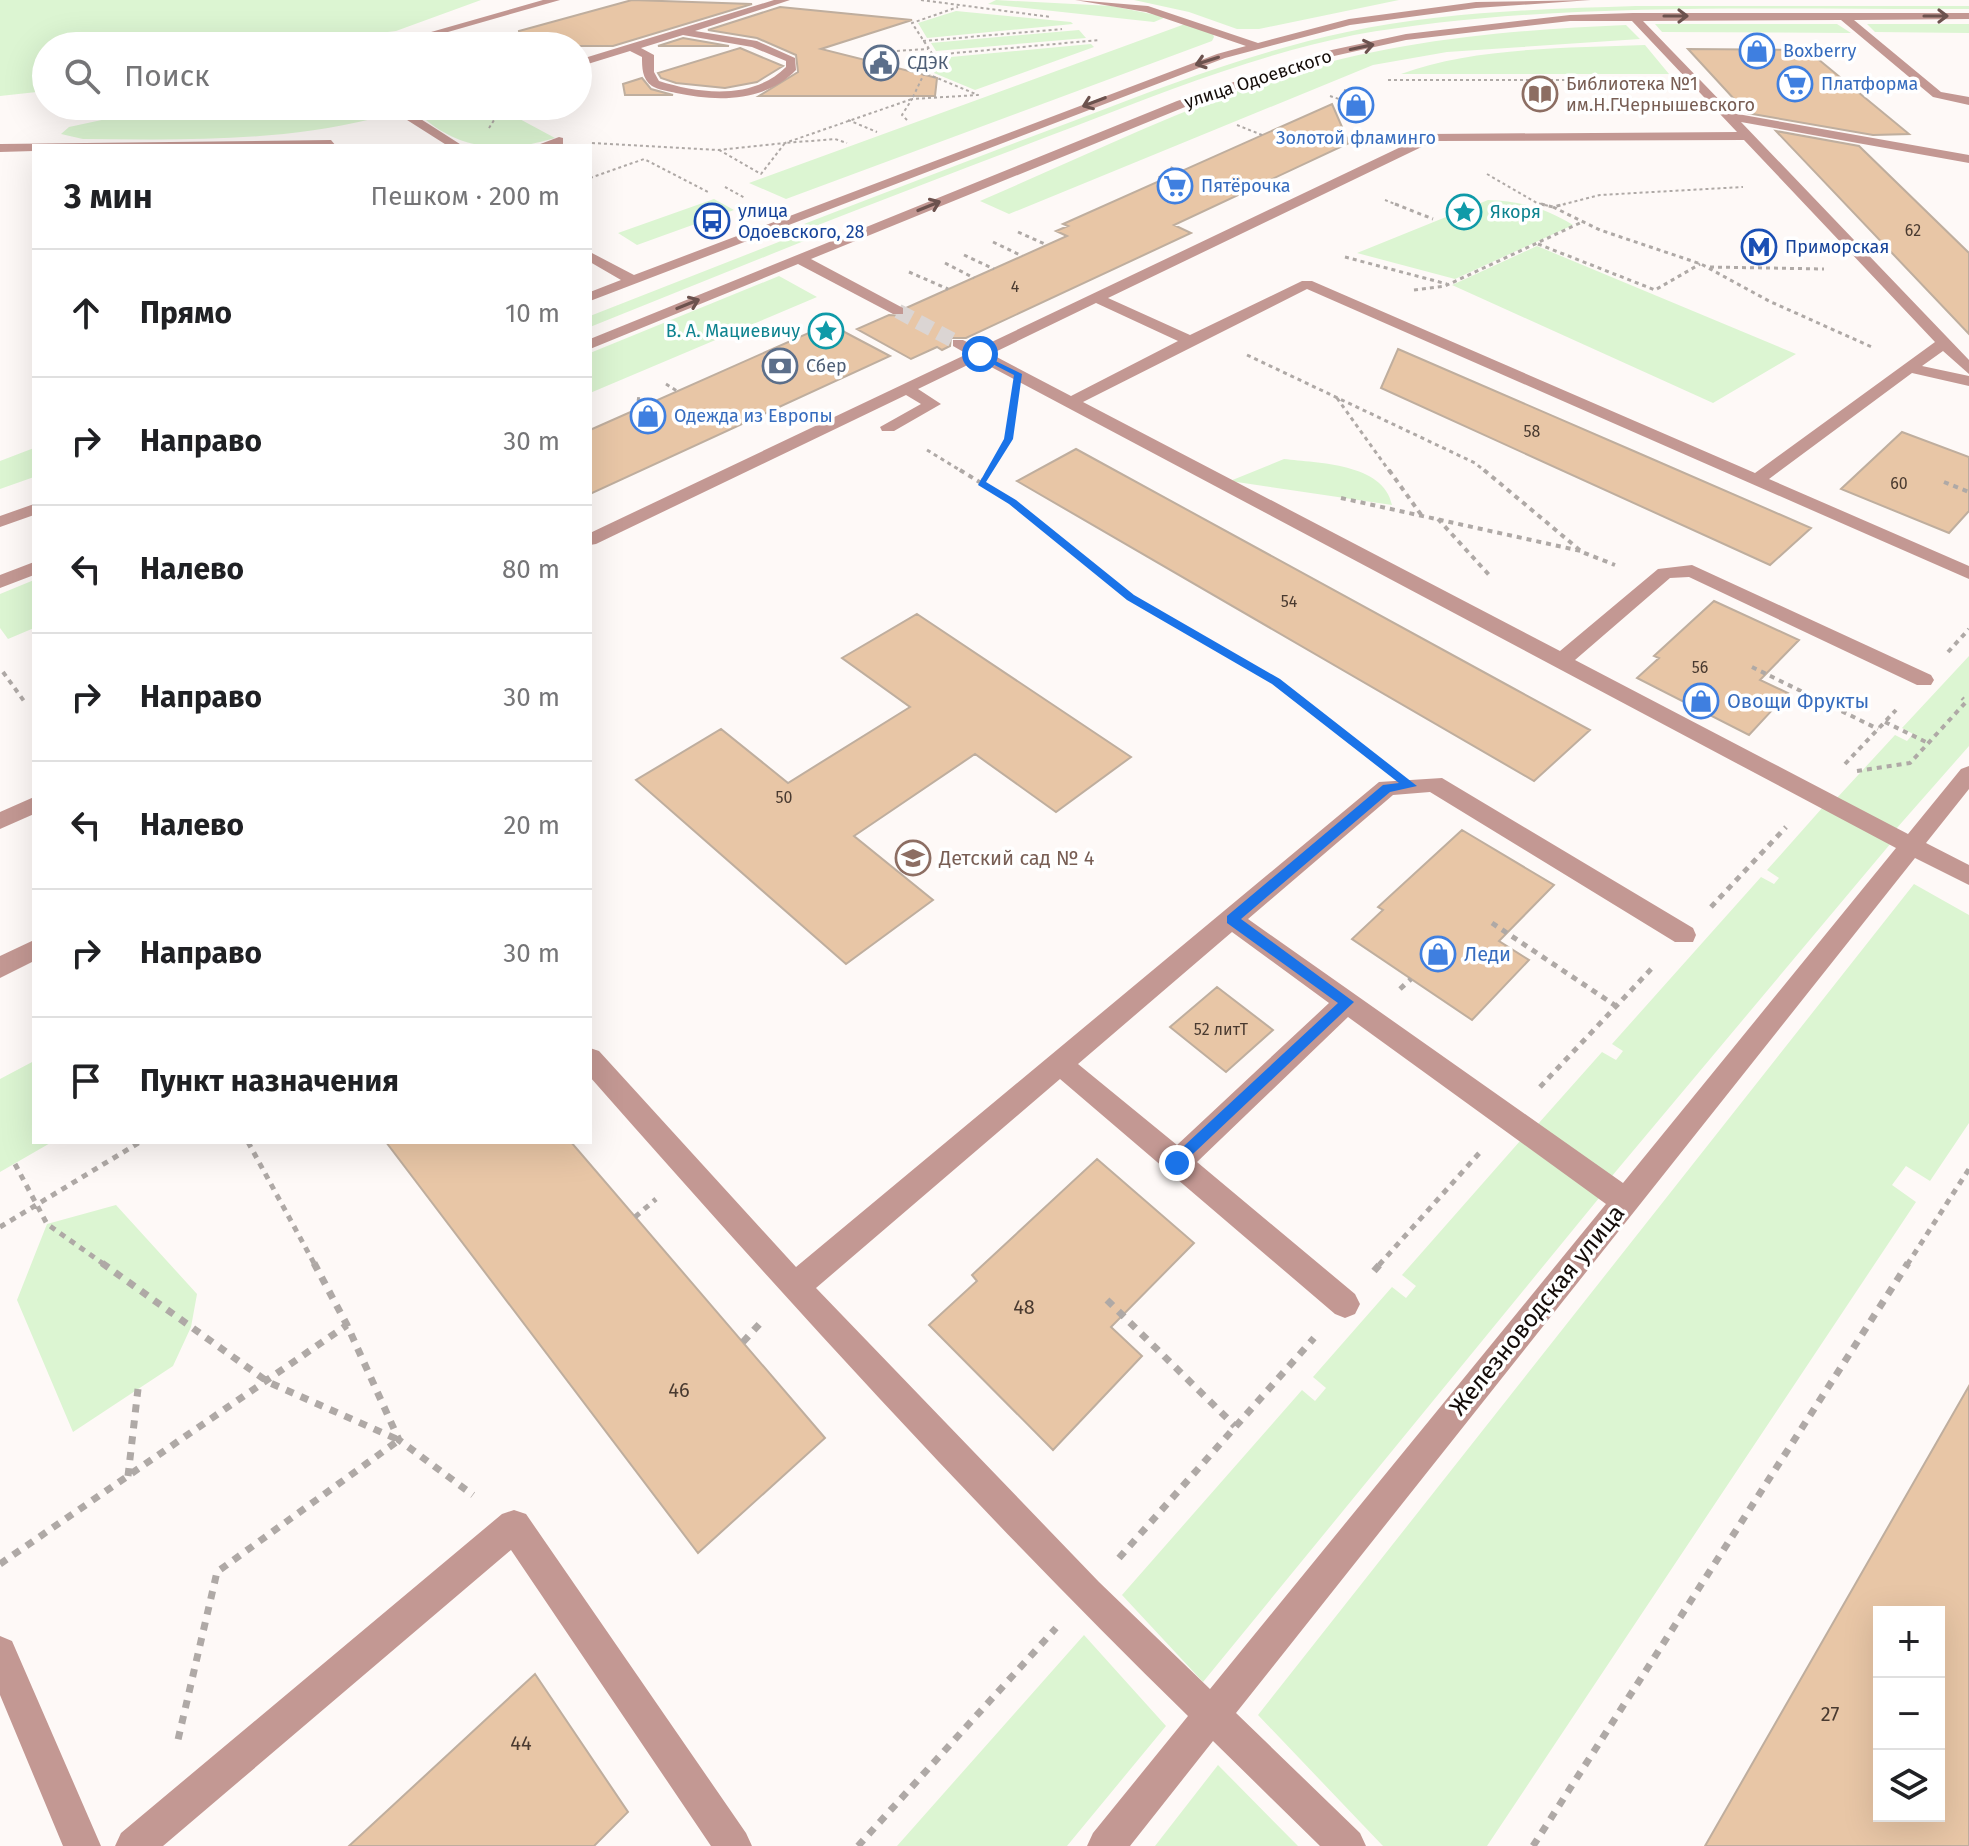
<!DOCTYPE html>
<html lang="ru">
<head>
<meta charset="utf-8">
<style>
  :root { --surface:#fff; --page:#f6f6f6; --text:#202124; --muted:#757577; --line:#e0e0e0 }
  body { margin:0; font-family:"Fira Sans",sans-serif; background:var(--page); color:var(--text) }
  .controls { position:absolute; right:24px; bottom:24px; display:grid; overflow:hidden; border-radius:0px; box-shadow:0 8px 32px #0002 }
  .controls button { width:72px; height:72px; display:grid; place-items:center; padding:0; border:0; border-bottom:2px solid var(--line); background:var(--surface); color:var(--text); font:40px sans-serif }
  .stop { position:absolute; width:24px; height:24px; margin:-18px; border:6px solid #1a73e8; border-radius:50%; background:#fff }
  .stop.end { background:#1a73e8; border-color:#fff; box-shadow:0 2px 8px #0008 }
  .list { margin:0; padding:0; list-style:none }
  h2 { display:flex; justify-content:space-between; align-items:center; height:104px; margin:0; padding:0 32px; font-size:34px }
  h2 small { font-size:26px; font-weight:400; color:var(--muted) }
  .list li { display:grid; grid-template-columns:52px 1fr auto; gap:24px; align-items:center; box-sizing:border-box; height:128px; padding:0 32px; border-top:2px solid var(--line) }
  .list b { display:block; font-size:30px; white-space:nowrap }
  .list em { font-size:26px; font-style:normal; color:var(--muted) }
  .icon { flex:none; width:44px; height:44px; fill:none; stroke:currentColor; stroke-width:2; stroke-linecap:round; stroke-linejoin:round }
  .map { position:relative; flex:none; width:1969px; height:1846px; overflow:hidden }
  .search { position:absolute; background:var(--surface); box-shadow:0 8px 32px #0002; left:32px; top:32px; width:560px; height:88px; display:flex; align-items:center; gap:20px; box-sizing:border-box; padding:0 28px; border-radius:44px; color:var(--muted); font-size:30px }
  .panel { position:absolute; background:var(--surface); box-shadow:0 8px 32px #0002; left:32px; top:144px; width:560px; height:1000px; border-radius:0px }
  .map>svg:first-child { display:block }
</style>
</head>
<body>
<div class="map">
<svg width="1969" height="1846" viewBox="0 0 1969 1846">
  <rect width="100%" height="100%" fill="#fef9f7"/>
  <!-- green -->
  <path fill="#dcf5d2" d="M0,0H481L396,31L363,35L369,42L356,46H46V91L0,96Z
    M996,0L1112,6L1166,17L1154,22L988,4Z
    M1134,0H1399L1259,29H1237L1189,12Z
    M1636,6H1969V9C1766,10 1555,0 1354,35C1257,55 1165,91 1073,127C986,160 900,193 813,227L804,224C895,189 985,154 1076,120C1165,86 1253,52 1347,32C1441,12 1540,9 1636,6Z
    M956,11L1071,22L1073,24L927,38L918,23Z
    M1185,24L1213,34L1214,37L1212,41L786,199L749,183Z
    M1655,24H1837L1851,33L1662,32Z
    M1867,24H1969V33L1875,32Z
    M1626,25L1640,39L1447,52L1373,65L1009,214L980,201C1080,158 1180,109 1284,75C1395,40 1511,30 1626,25Z
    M1079,30L1086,38L936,51L931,43Z
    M1091,44L1094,47L975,90L934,73L940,58Z
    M1645,45L1669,74H1401C1473,47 1569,48 1645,45Z
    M167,106H375L377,107L372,119C277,142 180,140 83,139L61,134L69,127Z
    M514,106H550L516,117L555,138C508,152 465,152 426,120L427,116L448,109L468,120Z
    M714,199L734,210L637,245L618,233Z
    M1488,200C1521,201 1545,208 1573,225L1455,279L1357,253Z
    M794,236L804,241L590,327V316Z
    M1537,246L1796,354L1713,403L1452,285Z
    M779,276L817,297L590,393V353Z
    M34,448V477L0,489V461Z
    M1284,459C1317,463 1384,463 1392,505L1230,481Z
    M34,580V628L8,639L0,628V594Z
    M1969,656V746L1896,829L1836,799L1895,735L1907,741L1913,734L1902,728Z
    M1823,807L1891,843L1612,1176L1538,1124L1602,1052L1616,1060L1623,1051L1612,1044L1761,877L1774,884L1779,878L1767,870Z
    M1914,884L1969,915V1123L1930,1181L1906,1166L1892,1185L1916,1202L1487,1846H1383L1258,1715Z
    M34,1061V1142H52L0,1172V1079Z
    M1520,1141L1599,1198L1203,1682L1122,1595L1302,1390L1315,1401L1326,1388L1313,1377L1392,1287L1406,1298L1416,1286L1402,1275Z
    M116,1205L197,1294L191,1327L173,1366L73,1432L17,1300L47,1224Z
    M1084,1635L1166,1726L1067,1846H897Z
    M1218,1765L1298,1846H1155Z"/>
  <!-- building -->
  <path fill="#e8c6a6" stroke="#bfae9e" stroke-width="2" fill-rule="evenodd" d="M632,0L752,4L613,46H521L519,31Z
    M780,7L912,20L821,49L937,78L935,96H759L798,72L796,55L757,38L708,30Z
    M683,38L729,46H658Z
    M740,48L783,66L757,82L725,88L676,83L661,78L658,73Z
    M1688,49L1807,50L1909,134L1873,135L1747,113Z
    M642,78L651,89L673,95H625L623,84Z
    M1332,104L1349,143L1174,225L1191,233L966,338H951L950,346L942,350L937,347L911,359L857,329L889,315L905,316L906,308L1067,236L1056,231L1068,226L1063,224Z
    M1776,131L1859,146L1969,253V334Z
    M835,327L890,356L590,494V430L813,331L819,334Z
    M1398,349L1636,452L1811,528L1770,565L1381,388Z
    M1902,432L1969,457V511L1949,533L1841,489Z
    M1076,449L1511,687L1590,730L1534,781L1017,481Z
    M1714,601L1799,640L1760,680L1788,693L1749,735L1637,678L1659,658L1654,656Z
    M917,614L1131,757L1056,812L975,754L854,836L933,900L846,964L636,780L721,729L788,783L910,707L842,658Z
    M1462,830L1554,885L1499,941L1529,960L1472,1020L1352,939L1383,910L1378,907Z
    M1217,987L1273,1030L1226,1072L1170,1027Z
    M386,1142H571L825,1438L698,1553Z
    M1097,1159L1194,1243L1111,1327L1142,1356L1053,1450L929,1325L977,1281L972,1275Z
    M1969,1386V1846H1705ZM1879,1612H1939V1816H1879Z
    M535,1674L628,1812L594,1846H349Z"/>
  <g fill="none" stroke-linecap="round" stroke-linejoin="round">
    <!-- minor-tunnel -->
    <path stroke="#dbd5d3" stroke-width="15" stroke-dasharray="15 8" stroke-linecap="butt" d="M898,311L958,343"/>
    <!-- path-far4 -->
    <path stroke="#afa9a6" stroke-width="2" stroke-dasharray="3 3" stroke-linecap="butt" d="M921,0L1051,17
      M923,41L1062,29
      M879,52L928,49
      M933,55L1099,40
      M1388,80H1642
      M1344,90L1356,94
      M1330,96L1342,100
      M848,120L877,132
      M907,120L902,115L912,99L978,95L925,73
      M1237,125L1262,135
      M489,128L503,106
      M592,143L718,150L785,143L912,99L933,55L912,23L958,7
      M719,150L761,174L785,143L835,139L847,143
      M1487,174L1537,203L1549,206
      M590,178L644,159L710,193
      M1161,180L1157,178L1177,170L1168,166
      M725,187L745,198
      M1385,200L1400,206
      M1557,206L1600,195L1743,187"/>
    <!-- path-far3 -->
    <path stroke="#afa9a6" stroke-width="3" stroke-dasharray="4 4" stroke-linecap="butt" d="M1395,204L1433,219
      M1541,204L1553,207L1565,204
      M1553,207L1600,230L1701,264L1769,301L1874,348
      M1018,232L1047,245
      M993,242L1022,256
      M1538,244L1655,290L1700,264
      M964,255L994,269
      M1345,257L1447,284
      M945,263L974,278
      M1710,267L1824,269
      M909,272L948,289
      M1414,290L1445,286L1582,222
      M1247,355L1475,463L1486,472
      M666,384L677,391
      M1337,398L1390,472
      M637,409L639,395
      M927,450L963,472
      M988,472L1008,439L1012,412"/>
    <!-- path-far2 -->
    <path stroke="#afa9a6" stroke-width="4" stroke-dasharray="5 5" stroke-linecap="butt" d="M960,470L1012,502L1130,598L1276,681L1370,753
      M1389,470L1422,516
      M1484,470L1582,552L1615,565
      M1944,482L1969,492
      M981,483L989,470
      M1341,498L1581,551
      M1438,519L1490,576
      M1948,652L1969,629
      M1752,667L1878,729
      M3,672L24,701
      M1885,722L1928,743
      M1845,764L1896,710
      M1857,771L1910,763L1966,702L1962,698"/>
    <!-- path-far1 -->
    <path stroke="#afa9a6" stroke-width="5" stroke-dasharray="6 6" stroke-linecap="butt" d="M1711,907L1786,827
      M1492,923L1616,1006
      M1400,989L1411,979
      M1540,1087L1654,966
      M248,1142L315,1265
      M15,1164L47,1224L105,1265
      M635,1217L656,1199
      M0,1227L140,1142
      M1379,1265L1482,1150
      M1907,1265L1969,1169"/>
    <!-- path -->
    <path stroke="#afa9a6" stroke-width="7" stroke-dasharray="8 8" stroke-linecap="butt" d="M102,1263L268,1382L399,1440L217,1572L177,1744
      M314,1263L347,1325L399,1440L473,1495
      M1374,1271L1381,1263
      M1107,1300L1235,1426
      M743,1342L764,1319
      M128,1476L138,1389
      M1119,1558L1314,1338
      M0,1564L347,1325
      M858,1846L1056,1628
      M1533,1846L1908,1263"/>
    <!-- minor -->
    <path fill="#c39893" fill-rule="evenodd" d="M543,0H560L399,46H382Z
      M774,0H790L695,31L757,41L795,58L796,70C765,102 718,102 676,93C669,91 658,90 652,86C642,79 642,67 642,57L630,51L578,67V60ZM683,35L752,47L786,61V67C753,100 700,94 659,81L654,72V55L641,48Z
      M1075,0L1148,6L1258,43L1349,19L1476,2L1591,0L1476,8L1350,25L1225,58L590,301V292L621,280L590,262V252L634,275L1217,54L1246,46L1146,12Z
      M1633,13H1969V19L1854,20L1941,92L1969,97V105L1933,97L1841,20L1643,21L1732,113L1969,155V163L1741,122L1969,360V374L1943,351L1922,366L1969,376V386L1912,373L1769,479L1969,566V579L1307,289L1083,402L1560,651L1658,569L1692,565L1931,675L1934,680L1931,685H1917L1689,577L1670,578L1575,660L1908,834L1961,769L1969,766V789L1926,843L1969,865V885L1915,858L1236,1713L1360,1833L1366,1846H1320L1213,1741L1130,1846H1087L1093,1833L1188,1716C979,1512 783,1296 590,1077V1048L599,1051L796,1267L1379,782L1442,778L1693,928L1696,935L1693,942H1675L1430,792L1393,795L1248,919L1623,1183L1896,848L978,360L918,389L941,404L894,431H882L880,427L921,404L906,395L596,544L590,545V533L967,354L953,346V340H963L979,348L1428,134L1737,132L1632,21H1570L1406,40L1334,56L1185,107L811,259L903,308V314H893L798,264L590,349V339L1177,101L1327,51L1406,34L1570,15ZM1744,140L1935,342L1755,473L1312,281H1302L1190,335L1108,298L1434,141ZM1096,303L1178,341L1071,396L991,354ZM1232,932L1329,1003L1177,1145L1078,1064ZM1348,1017L1606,1204L1210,1689L1099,1582L816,1288L1060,1079L1335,1314L1345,1318L1355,1314L1360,1304L1355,1294L1197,1162Z
      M385,106H399L407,111L444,106L416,116L463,146H448Z
      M559,137L563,138V144L535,146Z
      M331,140L336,146H34V151L0,152V144Z
      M34,504V515L0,527V516Z
      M34,562V575L0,588V575Z
      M34,797V814L0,829V812Z
      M34,940V961L0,978V956Z
      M514,1510L526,1514L746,1833L752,1846H711L511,1550L163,1846H115L121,1833L502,1514Z
      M0,1636L12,1641L101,1846H63L0,1695Z"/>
  </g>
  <!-- one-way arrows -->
  <defs><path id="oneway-shaft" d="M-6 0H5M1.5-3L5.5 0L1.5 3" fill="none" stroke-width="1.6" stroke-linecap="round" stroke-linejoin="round" transform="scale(2)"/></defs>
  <g stroke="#6c524e">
    <use href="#oneway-shaft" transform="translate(1676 16)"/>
    <use href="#oneway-shaft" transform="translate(1936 16)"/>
    <use href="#oneway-shaft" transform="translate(1362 47) rotate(-12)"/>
    <use href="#oneway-shaft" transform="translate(1207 61) rotate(162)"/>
    <use href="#oneway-shaft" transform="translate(1094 102) rotate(159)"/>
    <use href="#oneway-shaft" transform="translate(929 206) rotate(-22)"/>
    <use href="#oneway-shaft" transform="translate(688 304) rotate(-22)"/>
  </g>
  <!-- route -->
  <path fill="#1a73e8" d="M977,352L1022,374L1013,439L986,482L1016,500L1134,595L1280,679L1417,786L1390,792L1241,919L1354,1002L1177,1169L1171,1167V1158L1338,1003L1227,923V916L1383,785L1399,783L1272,684L1127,600L1009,504L978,485L1004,439L1014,375L977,356Z"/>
  <!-- icons -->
  <defs>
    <g id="shop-ring" transform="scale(1.8)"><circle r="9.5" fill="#fff" stroke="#3f7fe0" stroke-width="1.5"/><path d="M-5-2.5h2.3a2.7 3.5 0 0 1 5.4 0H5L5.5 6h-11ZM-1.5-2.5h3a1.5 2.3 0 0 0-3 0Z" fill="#3f7fe0"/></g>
    <g id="civic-ring" transform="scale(1.8)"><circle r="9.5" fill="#fff" stroke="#5c6f8a" stroke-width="1.5"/><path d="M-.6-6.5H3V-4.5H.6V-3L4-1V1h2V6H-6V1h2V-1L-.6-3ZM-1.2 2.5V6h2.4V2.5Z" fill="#5c6f8a"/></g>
    <g id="supermarket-ring" transform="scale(1.8)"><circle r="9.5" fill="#fff" stroke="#3f7fe0" stroke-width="1.5"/><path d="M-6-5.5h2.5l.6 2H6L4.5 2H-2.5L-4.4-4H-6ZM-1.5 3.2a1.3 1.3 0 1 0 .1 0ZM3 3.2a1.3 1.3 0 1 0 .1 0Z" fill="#3f7fe0"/></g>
    <g id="library-ring" transform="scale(1.8)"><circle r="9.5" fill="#fff" stroke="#8d6e63" stroke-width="1.5"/><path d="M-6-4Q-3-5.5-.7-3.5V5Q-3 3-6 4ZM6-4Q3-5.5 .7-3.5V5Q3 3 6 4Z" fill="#8d6e63"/></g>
    <g id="sight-ring" transform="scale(1.8)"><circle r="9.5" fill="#fff" stroke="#0f9aa8" stroke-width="1.5"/><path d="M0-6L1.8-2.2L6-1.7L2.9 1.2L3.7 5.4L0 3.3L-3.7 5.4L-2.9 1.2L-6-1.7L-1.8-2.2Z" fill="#0f9aa8"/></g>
    <g id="bus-ring" transform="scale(1.8)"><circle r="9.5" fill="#fff" stroke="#1a4fb4" stroke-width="1.5"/><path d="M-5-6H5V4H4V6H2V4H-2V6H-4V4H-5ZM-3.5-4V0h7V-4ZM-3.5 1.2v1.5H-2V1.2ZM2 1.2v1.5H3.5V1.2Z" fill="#1a4fb4"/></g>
    <g id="metro-ring" transform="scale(1.8)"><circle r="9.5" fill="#fff" stroke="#1a4fb4" stroke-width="1.5"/><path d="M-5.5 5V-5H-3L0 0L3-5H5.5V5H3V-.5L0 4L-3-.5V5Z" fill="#1a4fb4"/></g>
    <g id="bank-ring" transform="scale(1.8)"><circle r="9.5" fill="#fff" stroke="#5c6f8a" stroke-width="1.5"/><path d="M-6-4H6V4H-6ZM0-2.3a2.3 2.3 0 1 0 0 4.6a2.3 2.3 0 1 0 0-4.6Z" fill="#5c6f8a"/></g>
    <g id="school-ring" transform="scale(1.8)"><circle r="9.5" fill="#fff" stroke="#8d6e63" stroke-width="1.5"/><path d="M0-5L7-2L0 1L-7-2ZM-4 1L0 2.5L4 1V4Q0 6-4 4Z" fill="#8d6e63"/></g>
  </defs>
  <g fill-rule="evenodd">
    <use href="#shop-ring" x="1757" y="51"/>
    <use href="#civic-ring" x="881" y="63"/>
    <use href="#supermarket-ring" x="1795" y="84"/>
    <use href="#library-ring" x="1540" y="94"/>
    <use href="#shop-ring" x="1356" y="105"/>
    <use href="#supermarket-ring" x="1175" y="186"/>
    <use href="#sight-ring" x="1464" y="212"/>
    <use href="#bus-ring" x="712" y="221"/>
    <use href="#metro-ring" x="1759" y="247"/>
    <use href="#sight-ring" x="826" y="331"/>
    <use href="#bank-ring" x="780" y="366"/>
    <use href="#shop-ring" x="648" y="416"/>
    <use href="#shop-ring" x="1701" y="701"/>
    <use href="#school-ring" x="913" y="858"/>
    <use href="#shop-ring" x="1438" y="954"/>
  </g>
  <g text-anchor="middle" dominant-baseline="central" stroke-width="7" stroke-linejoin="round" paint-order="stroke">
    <!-- number labels -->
    <g font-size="16" fill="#493a30">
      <text x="1913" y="230">62</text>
      <text x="1015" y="286">4</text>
      <text x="1532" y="431">58</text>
      <text x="1899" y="483">60</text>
      <text x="1289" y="601">54</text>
      <text x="1700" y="667">56</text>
      <text x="784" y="797">50</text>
      <text x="1221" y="1029">52 литТ</text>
    </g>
    <!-- far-shop labels -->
    <g font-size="18" fill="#366cbe" stroke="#fff" text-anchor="start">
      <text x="1783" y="51">Boxberry</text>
      <text x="1821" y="84">Платформа</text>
      <text x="1356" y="138" text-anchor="middle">Золотой фламинго</text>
      <text x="1201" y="186">Пятёрочка</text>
      <text x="674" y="416">Одежда из Европы</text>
    </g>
    <!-- far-service labels -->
    <g font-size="18" fill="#4e5e75" stroke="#fff" text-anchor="start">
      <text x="907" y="63">СДЭК</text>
      <text x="806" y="366">Сбер</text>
    </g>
    <!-- far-street labels -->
    <g font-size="18" fill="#140c09" stroke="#fff">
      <text transform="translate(1258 79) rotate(-18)">улица Одоевского</text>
    </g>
    <!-- far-education labels -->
    <g font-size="18" fill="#785e54" stroke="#fff" text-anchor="start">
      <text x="1566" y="84">Библиотека №1<tspan x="1566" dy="21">им.Н.Г.Чернышевского</tspan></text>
    </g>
    <!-- far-transit labels -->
    <g font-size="18" fill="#164399" stroke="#fff" text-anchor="start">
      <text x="738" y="211">улица<tspan x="738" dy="21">Одоевского, 28</tspan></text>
      <text x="1785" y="247">Приморская</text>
    </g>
    <!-- far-culture labels -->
    <g font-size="18" fill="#0d838f" stroke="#fff" text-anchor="start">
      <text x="1490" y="212">Якоря</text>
      <text x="800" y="331" text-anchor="end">В. А. Мациевичу</text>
    </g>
    <!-- shop labels -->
    <g font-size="20" fill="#366cbe" stroke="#fff" text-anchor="start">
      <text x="1727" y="701">Овощи Фрукты</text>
      <text x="1464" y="954">Леди</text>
    </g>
    <!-- education labels -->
    <g font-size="20" fill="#785e54" stroke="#fff" text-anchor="start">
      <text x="939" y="858">Детский сад № 4</text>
    </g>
    <!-- near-number labels -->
    <g font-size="20" fill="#493a30">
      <text x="1024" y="1307">48</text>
      <text x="679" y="1390">46</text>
      <text x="1830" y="1714">27</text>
      <text x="521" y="1743">44</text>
    </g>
    <!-- near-street labels -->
    <g font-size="24" fill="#140c09" stroke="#fff">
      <text transform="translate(1537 1310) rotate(-51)">Железноводская улица</text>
    </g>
  </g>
</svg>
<div class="controls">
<button>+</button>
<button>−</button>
<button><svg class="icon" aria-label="layers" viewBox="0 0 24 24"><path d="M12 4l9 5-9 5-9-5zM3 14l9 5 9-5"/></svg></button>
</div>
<div class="stop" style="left:980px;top:354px"></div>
<div class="stop end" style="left:1177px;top:1163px"></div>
<div class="search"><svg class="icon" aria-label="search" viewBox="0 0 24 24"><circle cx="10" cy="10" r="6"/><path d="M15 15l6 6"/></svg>Поиск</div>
<section class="panel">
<h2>3 мин<small>Пешком · 200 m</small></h2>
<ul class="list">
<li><svg class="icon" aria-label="ahead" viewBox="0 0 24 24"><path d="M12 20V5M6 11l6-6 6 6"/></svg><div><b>Прямо</b></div><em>10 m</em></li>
<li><svg class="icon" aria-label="right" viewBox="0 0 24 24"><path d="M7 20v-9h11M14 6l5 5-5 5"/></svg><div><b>Направо</b></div><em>30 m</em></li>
<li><svg class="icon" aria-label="left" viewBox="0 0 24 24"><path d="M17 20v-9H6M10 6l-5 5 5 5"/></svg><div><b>Налево</b></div><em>80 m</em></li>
<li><svg class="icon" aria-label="right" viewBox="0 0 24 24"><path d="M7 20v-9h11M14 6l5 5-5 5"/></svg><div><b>Направо</b></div><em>30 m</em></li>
<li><svg class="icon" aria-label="left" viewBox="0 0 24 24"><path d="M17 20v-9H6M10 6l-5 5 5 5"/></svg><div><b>Налево</b></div><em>20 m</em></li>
<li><svg class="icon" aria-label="right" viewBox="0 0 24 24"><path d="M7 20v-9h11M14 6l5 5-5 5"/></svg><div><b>Направо</b></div><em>30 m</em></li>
<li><svg class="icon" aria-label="arrive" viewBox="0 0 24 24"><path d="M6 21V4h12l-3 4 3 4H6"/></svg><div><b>Пункт назначения</b></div></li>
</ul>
</section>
</div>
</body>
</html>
